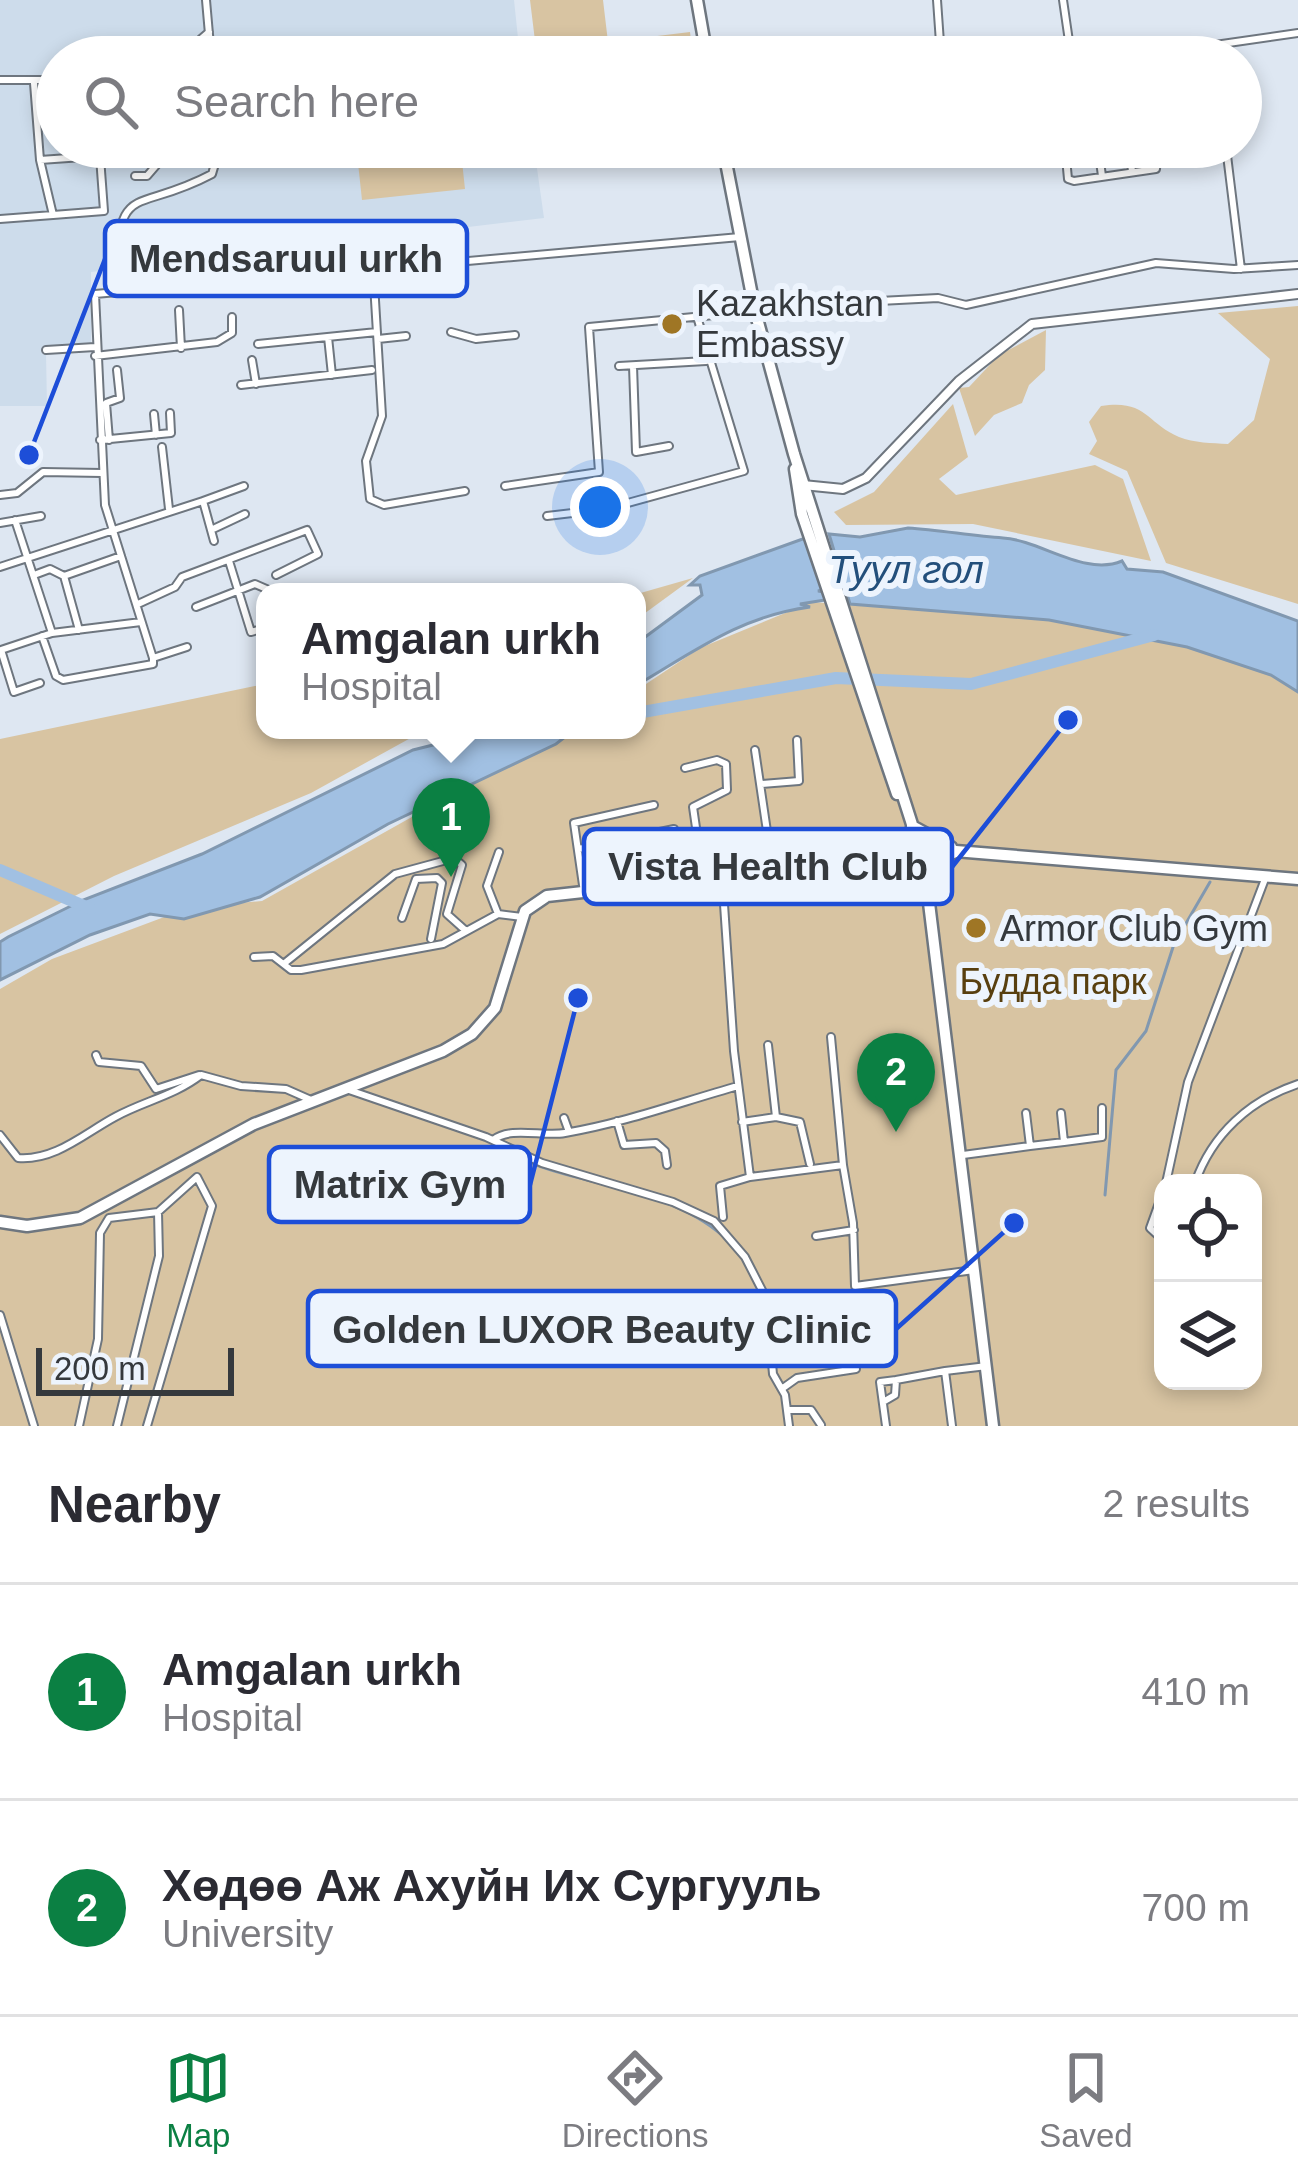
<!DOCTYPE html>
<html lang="en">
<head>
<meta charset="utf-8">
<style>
  :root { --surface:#fff; --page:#f7f7f7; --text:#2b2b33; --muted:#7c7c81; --line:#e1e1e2; --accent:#0b8043 }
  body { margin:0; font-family:Arial,sans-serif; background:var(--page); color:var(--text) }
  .controls { position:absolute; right:36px; bottom:36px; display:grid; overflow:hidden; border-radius:24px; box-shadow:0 6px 18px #0003 }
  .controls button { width:108px; height:108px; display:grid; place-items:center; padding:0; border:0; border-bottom:3px solid var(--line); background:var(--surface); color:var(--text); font:60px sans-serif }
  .scale { position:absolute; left:36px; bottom:30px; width:198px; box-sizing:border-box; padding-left:12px; border:6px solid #35393d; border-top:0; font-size:33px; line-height:42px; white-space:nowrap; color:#35393d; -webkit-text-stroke:9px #edf4fd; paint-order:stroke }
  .you { position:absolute; left:600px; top:507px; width:42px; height:42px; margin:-30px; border:9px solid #fff; border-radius:50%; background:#1a73e8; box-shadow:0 0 0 18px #1a73e833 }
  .badge { display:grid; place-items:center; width:78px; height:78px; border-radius:50%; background:var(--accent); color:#fff; font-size:39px; font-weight:700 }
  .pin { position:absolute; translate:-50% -99px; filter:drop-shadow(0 3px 6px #0008) }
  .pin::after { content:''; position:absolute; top:63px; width:42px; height:36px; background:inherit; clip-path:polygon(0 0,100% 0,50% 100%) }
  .popup { position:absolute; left:256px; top:583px; width:390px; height:156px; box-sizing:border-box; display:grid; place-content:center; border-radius:24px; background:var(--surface); filter:drop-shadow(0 3px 9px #0005); font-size:39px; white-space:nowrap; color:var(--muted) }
  .popup b { font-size:45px; color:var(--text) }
  .popup::after { content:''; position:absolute; left:50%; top:100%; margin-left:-24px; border:24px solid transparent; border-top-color:var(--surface) }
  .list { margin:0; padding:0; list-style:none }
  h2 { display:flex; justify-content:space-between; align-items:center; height:156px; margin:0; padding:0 48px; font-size:51px }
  h2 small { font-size:39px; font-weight:400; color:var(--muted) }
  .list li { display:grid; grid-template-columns:78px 1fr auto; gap:36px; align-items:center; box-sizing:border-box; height:216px; padding:0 48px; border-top:3px solid var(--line) }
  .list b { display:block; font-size:45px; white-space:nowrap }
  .list p { margin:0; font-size:39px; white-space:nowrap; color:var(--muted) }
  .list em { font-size:39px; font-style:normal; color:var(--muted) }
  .icon { flex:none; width:66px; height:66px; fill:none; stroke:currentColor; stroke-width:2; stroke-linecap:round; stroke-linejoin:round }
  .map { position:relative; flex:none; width:1298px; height:1426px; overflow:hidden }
  .search { position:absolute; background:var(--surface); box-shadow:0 6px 18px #0003; left:36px; right:36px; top:36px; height:132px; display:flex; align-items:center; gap:30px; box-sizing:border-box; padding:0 42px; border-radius:66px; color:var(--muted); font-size:45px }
  .sheet { height:588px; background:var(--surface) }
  nav { display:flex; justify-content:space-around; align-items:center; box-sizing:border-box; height:168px; border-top:3px solid var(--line); background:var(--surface); font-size:33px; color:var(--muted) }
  nav a { display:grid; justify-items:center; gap:6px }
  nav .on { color:var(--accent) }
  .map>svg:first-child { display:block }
</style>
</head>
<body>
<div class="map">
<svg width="1298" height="1426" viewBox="0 0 1298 1426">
  <rect width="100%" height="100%" fill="#dee7f2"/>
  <!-- built -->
  <path fill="#cddceb" d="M0,0H514L520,57H57V147H534L544,218L91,272V351L46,354L47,406H0Z"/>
  <!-- green -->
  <path fill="#d8c4a2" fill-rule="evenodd" d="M530,0H603L608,42L690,32L693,57H537Z
    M461,152L465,189L362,200L358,163Z
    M1298,306V604L1166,563L1127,471L1089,454L1097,441L1089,422L1101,406C1147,399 1146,423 1179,437C1194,443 1212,443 1228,444L1254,420L1270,359L1218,313Z
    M1046,330L1045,370L1029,385L1022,403L994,415L975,436L959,388L969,387L999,355Z
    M953,404L968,457L939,479L956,495L1095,465L1123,479L1151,561L973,524L846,525L834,512L874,492Z
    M693,578L637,619V594Z
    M812,602L1049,620L1187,647L1271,675L1298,692V1426H0V989L52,959L191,907L262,901L567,730H637V690L700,648ZM1163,1183H1253V1381H1163Z
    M265,684V730H488L416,735L311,793L114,876L0,934V739Z"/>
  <!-- water -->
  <path fill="#a1c0e2" stroke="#8198b0" stroke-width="3" d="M908,528C940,530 972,536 1003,538C1040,540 1085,577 1122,561L1127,569L1163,572L1298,621V692L1271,675L1187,647L1049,620L850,604L829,534L860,537Z
    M811,536L828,588L818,591L829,593L831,599L800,604L810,607C741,616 695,651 637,685V643L702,595L700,585H690L700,576Z
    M493,730H574L556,744L388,824L260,897L184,919L150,914L90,935L0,980V942L8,937L83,900L202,854L413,750Z"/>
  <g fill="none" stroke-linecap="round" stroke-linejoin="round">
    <!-- stream -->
    <path stroke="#8198b0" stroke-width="3" d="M508,1153C575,1187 666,1185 723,1236
      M1105,1195L1116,1070L1146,1031L1174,944L1210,882"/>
    <!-- river -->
    <path stroke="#a1c0e2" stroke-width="12" d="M637,713L836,678L971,684L1154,635
      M0,870L91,909"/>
    <!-- minor casing -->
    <g stroke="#6e767f" stroke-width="10">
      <path id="minor" d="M206,0L211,57
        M937,0L941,57
        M1063,0L1070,48L1081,57
        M828,50L851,46L856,57
        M180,57L209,32
        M1086,57L1166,52L1298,33
        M0,80H57
        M34,83L40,160L168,151
        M1065,147L1068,179L1074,181L1156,169L1158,147
        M1226,147L1241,269
        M1130,152L1132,172
        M1099,154L1102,176
        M40,160L53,215L104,211L100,157
        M135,176H147L172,147
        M0,219L53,215
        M373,267L382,416L366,461L370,499L384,505L465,491
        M115,288C119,175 131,217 212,174L220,147
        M179,310L181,348
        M451,332L476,339L515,335
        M328,337L332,375
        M378,339L406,336
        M258,344L377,332
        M46,350L95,347
        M95,356L217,342L232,333V317
        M252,360L256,384
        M619,366L706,361
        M633,366L636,452L669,446
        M241,385L372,370
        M154,414L156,435
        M100,440L171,433L170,413
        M109,440L106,403L120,398L117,370
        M162,447L169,509
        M505,486L599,472L589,327L840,303L938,298L966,305L1156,263L1234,269L1298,265
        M0,495L17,493L43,472L102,473
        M203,501L244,486
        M547,516L606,509L744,471L698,320
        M15,520L52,633
        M0,523L41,516
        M211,530L245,514
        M229,561L251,632L265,628
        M0,567L203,501L214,541
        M34,575L50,569L64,576L79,630
        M64,576L121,556
        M138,604L175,587L182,577L307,530L318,554L276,575
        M196,607L255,584L271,591
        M42,636L56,676L63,680L153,664V658L187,647
        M1,650L52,633L141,622
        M1,650L14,692L40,683
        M153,658L105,505L95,294L740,237
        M755,750L772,865
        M685,768L717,760L726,764L727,790L693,807L701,862L739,859L743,844L768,840
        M761,784L799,781L797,740
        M656,833L662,871
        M630,838L635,875
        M770,844L808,840
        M579,849L674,829
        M722,875L734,1051L750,1177L843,1165L831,1037
        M584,892L574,823L654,805
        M498,914L487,886L499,852
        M402,918L416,879L437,878L442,883L431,939
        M254,957L273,956L291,970H301L443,944L498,914L522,917
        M286,962L395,874L454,858L462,865L447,914L466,931
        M768,1045L776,1117
        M96,1055L99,1062L141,1066L156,1089L199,1075
        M346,1089L486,1137L542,1163L673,1202L714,1221L745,1257L766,1298L773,1374L785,1395L789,1426
        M564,1118L569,1132
        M617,1121L624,1145L656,1143L665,1151L667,1165
        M742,1122L776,1117L800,1122L810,1164
        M0,1135L18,1158C55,1161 85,1133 115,1117C144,1101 174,1096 201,1075L241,1086L286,1089L311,1100
        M493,1140C511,1126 542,1137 565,1133C624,1123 681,1102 738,1086
        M1064,1142L1102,1137V1108
        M1030,1146L1064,1142L1061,1113
        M963,1155L1030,1146L1026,1113
        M843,1165L853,1223L855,1286L974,1270
        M1166,1183L1188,1082L1265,879
        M1195,1183C1212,1134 1250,1100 1298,1084
        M1163,1192L1150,1228L1163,1240
        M723,1217L720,1186L750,1177
        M816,1236L854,1230
        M0,1315L34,1426
        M783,1388L797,1378L856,1369
        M883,1402L895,1395L896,1380L945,1371
        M788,1410H811L821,1425
        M79,1426L98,1339L100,1233L109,1218L158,1212L197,1177L212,1206L147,1426
        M117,1426L159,1256L158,1212
        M886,1426L880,1382L896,1380
        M952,1426L945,1371L987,1366"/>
    </g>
    <!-- tertiary casing -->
    <g stroke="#6e767f" stroke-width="12">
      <path id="tertiary" d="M803,485L843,489L866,478L959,381L1032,324L1298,294"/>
    </g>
    <!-- primary casing -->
    <g stroke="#6e767f" stroke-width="15">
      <path id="primary" d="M697,0L707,57
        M723,147L755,311L794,454L924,862L993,1426
        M795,469L802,514L897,794
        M912,826L951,847
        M927,879L939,859L956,852
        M0,1222L27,1226L80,1218L254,1124L443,1051L472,1034L495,1008L525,911L547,896L700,879L855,849H931L1298,879"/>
    </g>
    <!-- minor -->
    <use href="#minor" stroke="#fff" stroke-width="6"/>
    <!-- tertiary -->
    <use href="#tertiary" stroke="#fff" stroke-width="8"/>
    <!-- primary -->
    <use href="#primary" stroke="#fff" stroke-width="10"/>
  </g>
  <!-- markers -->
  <g fill="#9f7625" stroke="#edf4fd" stroke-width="4.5">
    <circle cx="672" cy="324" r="12"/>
    <circle cx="976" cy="928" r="12"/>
  </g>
  <g text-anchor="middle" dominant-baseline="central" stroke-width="12" stroke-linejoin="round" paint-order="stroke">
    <!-- poi labels -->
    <g font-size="36" fill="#35393d" stroke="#edf4fd" text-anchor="start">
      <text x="696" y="303">Kazakhstan<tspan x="696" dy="41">Embassy</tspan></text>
      <text x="1000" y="928">Armor Club Gym</text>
    </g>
    <!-- park labels -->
    <g font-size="36" fill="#583f0f" stroke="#edf4fd">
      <text x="1053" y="981">Будда парк</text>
    </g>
    <!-- water labels -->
    <g font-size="39" font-style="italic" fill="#234f7b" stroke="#edf4fd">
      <text x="906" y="569">Туул гол</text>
    </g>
  </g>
  <!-- callouts -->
  <path fill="none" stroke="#1d4ed8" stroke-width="4.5" d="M29 455L105 259M1068 720L952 867M578 998L530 1185M1014 1223L896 1329"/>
  <g fill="#1d4ed8" stroke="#edf4fd" stroke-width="4.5">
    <circle cx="29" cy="455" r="12"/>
    <circle cx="1068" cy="720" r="12"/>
    <circle cx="578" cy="998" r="12"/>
    <circle cx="1014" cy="1223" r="12"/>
  </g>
  <g fill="#edf4fd" stroke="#1d4ed8" stroke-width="4.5">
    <rect x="105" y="221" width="362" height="75" rx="12"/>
    <rect x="584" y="829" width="368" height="75" rx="12"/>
    <rect x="269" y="1147" width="261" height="75" rx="12"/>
    <rect x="308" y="1291" width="588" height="75" rx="12"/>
  </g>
  <g font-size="39" text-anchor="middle" font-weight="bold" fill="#35393d">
    <text x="286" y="272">Mendsaruul urkh</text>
    <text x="768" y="880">Vista Health Club</text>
    <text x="400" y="1198">Matrix Gym</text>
    <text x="602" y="1343">Golden LUXOR Beauty Clinic</text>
  </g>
</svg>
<div class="controls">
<button><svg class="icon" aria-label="locate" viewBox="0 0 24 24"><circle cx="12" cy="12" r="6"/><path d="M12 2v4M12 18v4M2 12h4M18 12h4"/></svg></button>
<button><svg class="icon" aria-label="layers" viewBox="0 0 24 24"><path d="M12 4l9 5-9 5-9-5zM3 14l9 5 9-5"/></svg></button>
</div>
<div class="scale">200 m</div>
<div class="you"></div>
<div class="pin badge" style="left:451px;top:877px">1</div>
<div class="popup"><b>Amgalan urkh</b>Hospital</div>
<div class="pin badge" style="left:896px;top:1132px">2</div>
<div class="search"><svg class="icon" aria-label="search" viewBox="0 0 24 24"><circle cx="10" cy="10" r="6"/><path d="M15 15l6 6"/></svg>Search here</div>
</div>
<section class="sheet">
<h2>Nearby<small>2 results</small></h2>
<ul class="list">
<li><span class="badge">1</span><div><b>Amgalan urkh</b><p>Hospital</p></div><em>410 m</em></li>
<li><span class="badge">2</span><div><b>Хөдөө Аж Ахуйн Их Сургууль</b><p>University</p></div><em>700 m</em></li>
</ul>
</section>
<nav>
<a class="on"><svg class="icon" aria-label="map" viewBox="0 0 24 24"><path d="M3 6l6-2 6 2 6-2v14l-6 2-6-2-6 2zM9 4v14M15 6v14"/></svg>Map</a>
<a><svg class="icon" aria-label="directions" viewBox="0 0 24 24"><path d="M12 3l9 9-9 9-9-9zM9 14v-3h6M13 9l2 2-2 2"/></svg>Directions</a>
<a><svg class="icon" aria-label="saved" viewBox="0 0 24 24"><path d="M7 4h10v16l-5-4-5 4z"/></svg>Saved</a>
</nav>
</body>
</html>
